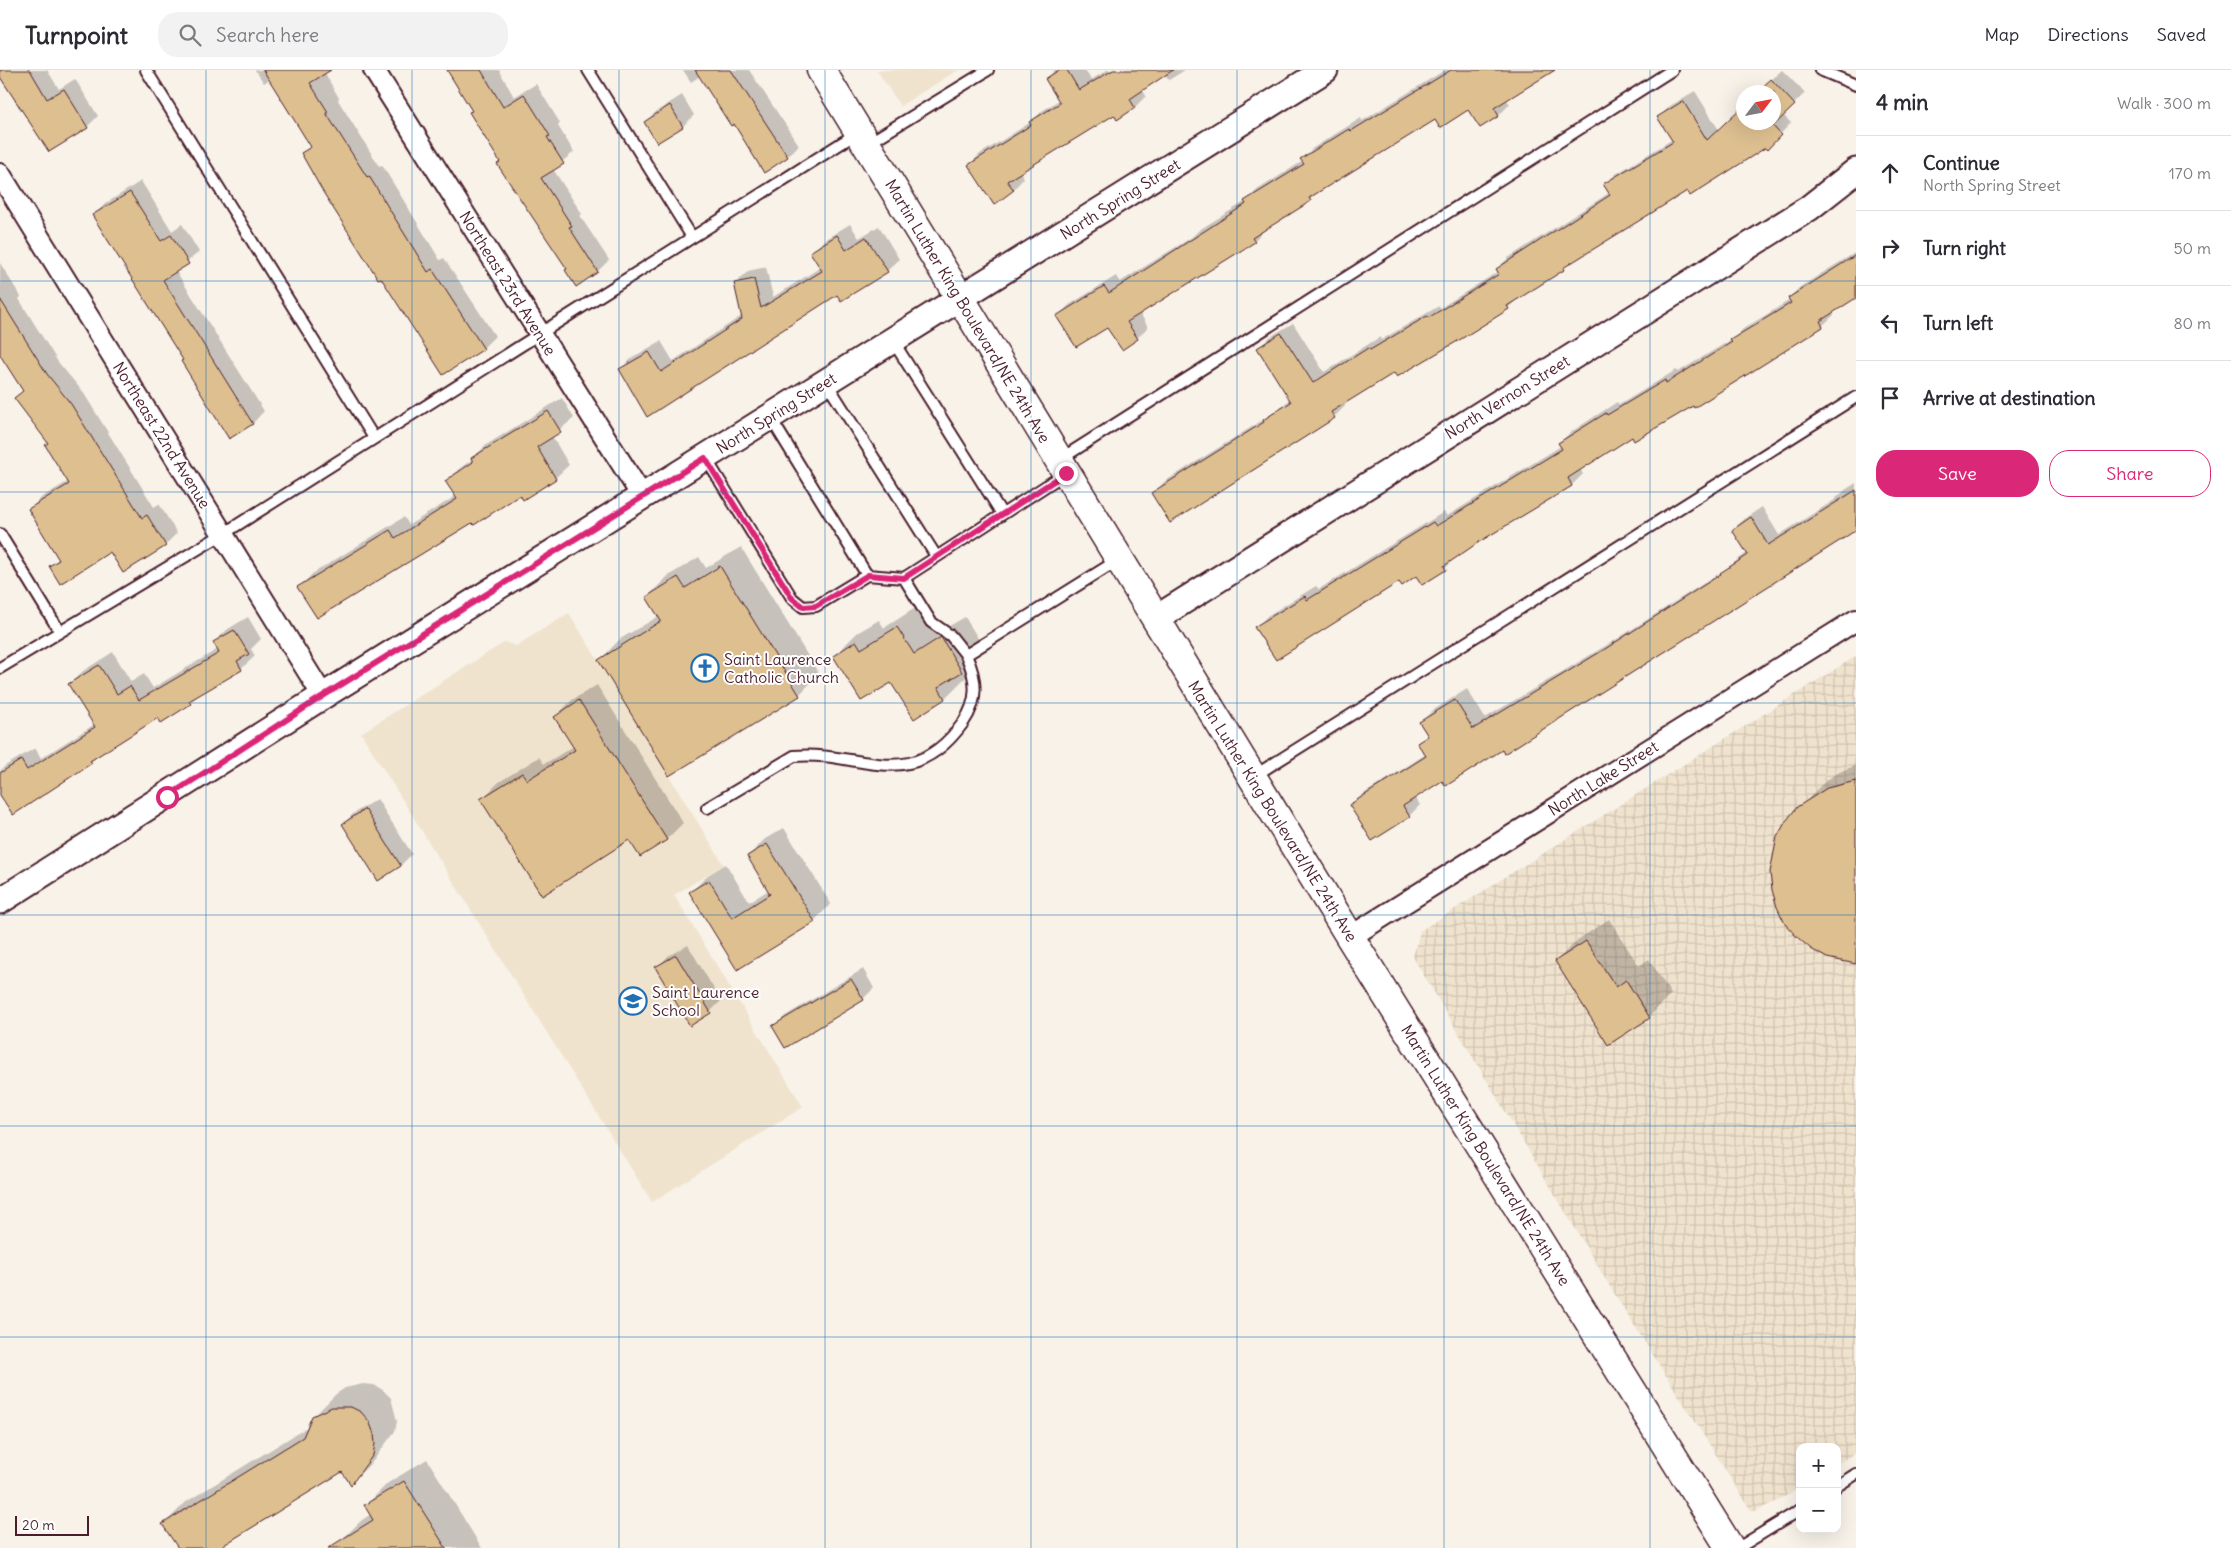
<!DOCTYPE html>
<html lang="en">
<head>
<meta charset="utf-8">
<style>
  :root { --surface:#fff; --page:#f2f2f3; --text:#2b2b33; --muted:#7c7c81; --line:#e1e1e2; --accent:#db2777 }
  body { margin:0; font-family:Delius,sans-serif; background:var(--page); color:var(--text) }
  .controls { position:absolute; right:15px; bottom:15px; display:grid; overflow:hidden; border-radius:10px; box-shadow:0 5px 20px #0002 }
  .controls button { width:45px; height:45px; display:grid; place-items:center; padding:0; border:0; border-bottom:1px solid var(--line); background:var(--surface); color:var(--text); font:25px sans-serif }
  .compass { position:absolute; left:1736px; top:15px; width:45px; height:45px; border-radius:50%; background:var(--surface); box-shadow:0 5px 20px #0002; rotate:58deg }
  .scale { position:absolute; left:15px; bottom:12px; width:74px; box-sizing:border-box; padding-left:5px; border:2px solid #4a1f2b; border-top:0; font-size:14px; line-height:18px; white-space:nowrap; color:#4a1f2b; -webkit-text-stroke:4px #fff; paint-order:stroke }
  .stop { position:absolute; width:15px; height:15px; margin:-11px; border:4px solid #db2777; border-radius:50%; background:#fff }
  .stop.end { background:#db2777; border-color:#fff; box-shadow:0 1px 5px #0008 }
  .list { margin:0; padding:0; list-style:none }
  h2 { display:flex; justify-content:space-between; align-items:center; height:65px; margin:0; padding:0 20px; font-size:21px }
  h2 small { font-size:16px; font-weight:400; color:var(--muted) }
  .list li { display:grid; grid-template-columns:32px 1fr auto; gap:15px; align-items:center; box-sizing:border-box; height:75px; padding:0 20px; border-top:1px solid var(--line) }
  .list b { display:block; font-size:19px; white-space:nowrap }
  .list p { margin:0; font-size:16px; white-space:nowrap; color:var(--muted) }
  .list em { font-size:16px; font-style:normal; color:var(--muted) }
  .actions { display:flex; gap:10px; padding:15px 20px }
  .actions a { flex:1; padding:11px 0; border:1px solid var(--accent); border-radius:20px; text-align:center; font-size:18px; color:var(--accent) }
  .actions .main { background:var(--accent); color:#fff }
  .icon { flex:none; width:28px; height:28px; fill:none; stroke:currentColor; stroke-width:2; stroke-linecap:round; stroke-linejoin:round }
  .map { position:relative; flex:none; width:1856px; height:1478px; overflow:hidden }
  header { display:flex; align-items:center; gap:30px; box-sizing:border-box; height:70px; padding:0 25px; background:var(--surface); border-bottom:1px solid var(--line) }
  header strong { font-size:24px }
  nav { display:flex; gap:28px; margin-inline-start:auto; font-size:18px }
  .search { width:350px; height:45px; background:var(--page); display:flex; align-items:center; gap:12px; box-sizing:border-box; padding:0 18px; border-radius:20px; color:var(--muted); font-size:19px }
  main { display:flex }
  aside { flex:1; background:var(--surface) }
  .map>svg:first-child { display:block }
</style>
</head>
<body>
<header>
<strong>Turnpoint</strong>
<div class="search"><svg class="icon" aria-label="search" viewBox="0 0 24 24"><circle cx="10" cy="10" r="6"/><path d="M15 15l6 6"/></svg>Search here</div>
<nav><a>Map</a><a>Directions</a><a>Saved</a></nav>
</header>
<main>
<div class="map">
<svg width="1856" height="1478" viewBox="0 0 1856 1478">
  <defs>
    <pattern id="industrial-grid" width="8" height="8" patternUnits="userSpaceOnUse" patternTransform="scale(1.25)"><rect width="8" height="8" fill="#f0e3ce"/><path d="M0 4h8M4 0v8" fill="none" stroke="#cfc2b1"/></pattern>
  </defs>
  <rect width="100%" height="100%" fill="#f8f2e9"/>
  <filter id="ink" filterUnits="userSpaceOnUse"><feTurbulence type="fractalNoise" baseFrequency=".02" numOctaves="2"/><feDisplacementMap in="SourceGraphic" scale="10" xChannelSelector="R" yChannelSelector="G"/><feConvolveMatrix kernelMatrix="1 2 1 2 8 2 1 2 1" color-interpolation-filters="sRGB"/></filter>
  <g filter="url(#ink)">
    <!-- built -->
    <path fill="#f0e3ce" d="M877,0H958L900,36Z
      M569,543L724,795L674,825L803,1037L652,1132L361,663L505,572L516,576Z"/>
    <!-- industrial -->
    <path fill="url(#industrial-grid)" d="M1856,586V1382L1837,1394V1377H1800V1417L1776,1432L1752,1442L1612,1220L1413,887L1420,861Z"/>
    <!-- shadow -->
    <path fill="#0003" d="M3,0H47L59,19L75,9L98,46L87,57L0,5Z
      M255,0H323L339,28L338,30L379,96L382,95L440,190L444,188L495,266L483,278L302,84L311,75L270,9L264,13Z
      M449,0H499L514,27L536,14L560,53L558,56L574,82L553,99L582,144L580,146L609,190L598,201L576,215L568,198L501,91Z
      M683,0H749L799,75L788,86L734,53L700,6L691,12Z
      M1055,0H1085L1091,10L1107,0H1185L1169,10L1165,4L1142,19L1146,26L1135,37L1118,48L1114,43L1020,102L1024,108L1013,120L969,95L980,84L1031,52L1042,41L1059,30L1046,9Z
      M1445,0H1552L1506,29L1510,34L1499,45L1480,56L1468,38L1435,48L1321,118L1310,130L1265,159L1254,171L1140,243L1148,257L1137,268L1108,256L1058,246L1069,235L1116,206L1120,212L1192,167L1199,160L1246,131L1257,120L1303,91L1302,89L1313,78L1361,48L1362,51Z
      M1782,0L1805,23L1783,45L1791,53L1767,78L1765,77L1687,119L1617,162L1519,227L1508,238L1394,301L1344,333L1345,336L1334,347L1153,424L1164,412L1266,348L1291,329L1259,279L1270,267L1293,253L1324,302L1380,267L1381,270L1439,236L1440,238L1499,201L1497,199L1508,188L1609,123L1604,115L1616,104L1673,69L1659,47L1670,36L1695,21L1719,60L1744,52H1774V22H1758Z
      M682,25L694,45L683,56L658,72L645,52L657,41Z
      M141,111L172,161L182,154L199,182L176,201L264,341L253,353L229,367L185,290L94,145L105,134Z
      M850,154L859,168L879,156L899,189L887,201L837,223L648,345L620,300L633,287L661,271L673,291L743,245L735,214L748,201L766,197L773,227L821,197L812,182L824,170Z
      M1856,182V227L1832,242L1834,245L1822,256L1693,334L1633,366L1580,399L1583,404L1572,415L1456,486L1445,499L1422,514L1416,505L1256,558L1267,546L1316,516L1319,519L1444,442L1447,446L1561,376L1559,373L1571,362L1617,332L1619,335L1676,300L1678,302L1734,268L1743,259L1790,230L1789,228L1800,217Z
      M0,193L21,227L19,229L58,292L83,322L154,437L159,434L177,463L165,475L111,481L51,496L59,488L30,439L42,427L69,411L49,372L15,329L24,320L0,282Z
      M562,328L574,348L552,366L569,395L555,408L521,423L473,451L299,518L312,504L404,447L409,455L456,426L447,411L460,398L473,389L486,375Z
      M1856,413V458L1679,571L1671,578L1504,682L1502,679L1443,709L1415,727L1420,735L1409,746L1351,736L1362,725L1426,684L1419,673L1428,664L1421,652L1432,641L1467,619L1485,648L1617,569L1726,499L1748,482L1733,460L1744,449L1762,437L1779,465L1833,431L1845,420Z
      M741,477L819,604L799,625L600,590L620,569L659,546L647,527L668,506L699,487L706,498Z
      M920,535L937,563L965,547L984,578L963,599L967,606L945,628L892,611L834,586L857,563L879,550L884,558Z
      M248,547L261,569L251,579L255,586L241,599L200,623L190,633L158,647L102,682L91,692L0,722V701L5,696L35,678L41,688L95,654L70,614L83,601L113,582L131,612L144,604L153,618L218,579L214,572L228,559Z
      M597,615L683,753L666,770L630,769L482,729L499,712L539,687L544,694L574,676L555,647L572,630Z
      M1856,695V893L1844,892L1811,878L1771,802L1773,784L1787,752L1821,715L1835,704Z
      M377,729L412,784L401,795L343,754L354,743Z
      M784,758L831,834L814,851L737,898L691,822L708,805L726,794L749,832L769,820L748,786L765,769Z
      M1609,849L1639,896L1649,889L1671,924L1649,947L1556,891L1579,869Z
      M688,875L721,931L710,942L657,898L668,886Z
      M863,899L874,918L863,929L774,957L785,946Z
      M363,1314L374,1315L383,1320L391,1328L397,1351L395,1361L373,1391L351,1413L343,1400L216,1478H179L164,1454L186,1432L309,1356L313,1347L336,1324L345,1318Z
      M427,1389L482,1478H343L339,1472L362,1450L371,1444L365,1436L388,1413Z"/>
    <!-- building -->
    <path fill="#ddbf90" stroke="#4a1f2b" d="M0,0H30L47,29L64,19L88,58L49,82L0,7Z
      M263,0H331L310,13L328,42L326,43L367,107L369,106L428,202L432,199L484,279L443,305L381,208L378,209L323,122L301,83L311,77Z
      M447,0H481L503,37L524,24L550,66L547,67L564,94L541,108L572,156L569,157L598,202L576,217L565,200L567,199L497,94L500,92L469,42L472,41Z
      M695,0H731L788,87L764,103L734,54L731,56Z
      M1059,0H1067L1079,20L1113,0H1173L1130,29L1135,38L1117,50L1114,45L1007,111L1014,120L994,135L968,95L1031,55L1029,52L1060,33L1045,9Z
      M1451,0H1555L1494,38L1499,46L1480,58L1468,40L1440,58L1435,50L1309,128L1311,131L1252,168L1255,172L1127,252L1138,269L1122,280L1107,258L1076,277L1056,246L1104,216L1109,223L1246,134L1244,131L1304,94L1300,89L1349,59L1351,61Z
      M1771,9L1795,35L1773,56L1781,65L1767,80L1765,78L1690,126L1687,121L1563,198L1564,200L1507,236L1509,239L1461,269L1397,307L1394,303L1331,342L1335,348L1170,453L1151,423L1264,352L1263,350L1291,332L1257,278L1281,263L1313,313L1368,278L1370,280L1427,246L1428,248L1499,204L1496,199L1610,125L1603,114L1673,72L1657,47L1683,31L1707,70L1744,35V52H1774V22H1757Z
      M670,35L683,57L657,73L644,52Z
      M130,122L161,171L171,165L189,194L163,210L253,354L229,369L181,291L183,290L92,145Z
      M837,165L846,180L866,167L888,202L841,231L837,225L647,347L619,299L649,282L661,302L742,249L734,213L754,209L761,238L822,201L810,182Z
      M1856,185V228L1820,251L1823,257L1694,338L1693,336L1634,371L1632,367L1568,408L1572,416L1479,472L1444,496L1446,500L1422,515L1416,506L1402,516L1399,512L1276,590L1254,557L1305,526L1307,530L1433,452L1436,456L1562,379L1558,373L1606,343L1607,345L1665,310L1666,313L1732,272L1730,270L1791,233L1788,228Z
      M0,229L47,304L71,334L142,448L147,445L166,476L123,503L110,482L60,514L49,496L59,490L28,439L69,414L45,375L48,373L14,328L23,321L0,285Z
      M548,341L561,362L537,377L556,409L523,430L520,425L474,455L472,453L317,548L297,517L390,460L395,468L457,429L445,411L473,392L471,388Z
      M1856,420V460L1841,470L1504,684L1502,680L1446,716L1442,711L1403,736L1410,747L1372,771L1349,735L1426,686L1417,673L1428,666L1419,652L1455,630L1473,659L1605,579L1721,504L1720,503L1748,485L1732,460L1751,447L1768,475Z
      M720,496L800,626L669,706L598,590L661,551L646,527L678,507L685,518Z
      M897,557L914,584L941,567L962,602L938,617L945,629L914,649L891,613L861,631L833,586L856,571L861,579Z
      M234,560L249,584L237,591L242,600L189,631L191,634L161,653L158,648L90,691L92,693L13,745L0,725V703L21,690L27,700L95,657L68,614L99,595L117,624L130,616L139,630L219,583L213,572Z
      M579,630L667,770L640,787L629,770L542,826L480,729L522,703L527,710L575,680L554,647Z
      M1856,711V894L1827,888L1811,879L1797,867L1785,854L1777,837L1772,820L1770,802L1777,767L1786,751L1797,737L1827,718Z
      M365,739L401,796L378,811L342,754Z
      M767,774L815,852L737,900L689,822L709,810L732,848L770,824L747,786Z
      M1586,871L1616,917L1626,910L1650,948L1608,975L1555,891Z
      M676,885L711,943L690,956L655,897Z
      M851,909L864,930L785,978L772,956Z
      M332,1337H351L361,1342L369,1351L374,1364L375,1374L373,1385L351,1415L342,1402L219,1478H178L162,1454L303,1367L312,1346Z
      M404,1411L446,1478H328L373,1450L364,1435Z"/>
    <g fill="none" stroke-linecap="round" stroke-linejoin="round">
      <!-- service casing -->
      <g stroke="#4a1f2b" stroke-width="14">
        <path id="service" d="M146,0L374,368
          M588,0L692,167
          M1820,0L1856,15
          M867,74L988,0
          M893,271L1002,444
          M826,312L936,486
          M705,387L792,528L803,537L816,536L867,505L770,347
          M1059,390L1672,0
          M1066,403L904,508L931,552L951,566L966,585L1118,490
          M0,464L60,562
          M867,505L904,508
          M0,598L223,464L859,62
          M1254,706L1856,327
          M707,738L794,686C862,680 910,726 963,653C979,630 977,609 966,585
          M1837,1416L1856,1404
          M1738,1478L1800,1440"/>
      </g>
      <!-- minor casing -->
      <g stroke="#4a1f2b" stroke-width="24">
        <path id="minor" d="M374,0L642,426
          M0,104L323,626
          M1350,867L1856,550"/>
      </g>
      <!-- tertiary casing -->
      <g stroke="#4a1f2b" stroke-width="29">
        <path id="tertiary" d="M1155,549L1809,138L1856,101
          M0,831L323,626L1325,0"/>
      </g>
      <!-- secondary casing -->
      <g stroke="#4a1f2b" stroke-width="31">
        <path id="secondary" d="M821,0L1350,867L1730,1478"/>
      </g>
      <!-- service -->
      <use href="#service" stroke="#fff" stroke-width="10"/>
      <!-- minor -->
      <use href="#minor" stroke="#fff" stroke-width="20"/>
      <!-- tertiary -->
      <use href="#tertiary" stroke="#fff" stroke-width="25"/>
      <!-- secondary -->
      <use href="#secondary" stroke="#fff" stroke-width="28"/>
    </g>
  </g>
  <g fill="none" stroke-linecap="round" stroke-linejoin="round" filter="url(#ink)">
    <!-- route -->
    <path stroke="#db2777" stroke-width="6" d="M167,727L323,626L705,388L792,528L803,537L816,536L868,505L904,508L1066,403"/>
  </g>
  <!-- grid -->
  <path fill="none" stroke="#1f6fb2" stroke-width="1" stroke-opacity="0.55" d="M206,0V1478M412,0V1478M619,0V1478M825,0V1478M1031,0V1478M1237,0V1478M1444,0V1478M1650,0V1478M0,211H1856M0,422H1856M0,633H1856M0,845H1856M0,1056H1856M0,1267H1856"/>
  <!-- icons -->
  <defs>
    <g id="church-ring" transform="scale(1.4375)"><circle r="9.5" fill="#fff" stroke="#1f6fb2" stroke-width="1.5"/><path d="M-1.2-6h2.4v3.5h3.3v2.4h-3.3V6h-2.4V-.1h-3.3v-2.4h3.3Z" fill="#1f6fb2"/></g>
    <g id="school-ring" transform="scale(1.4375)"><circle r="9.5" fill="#fff" stroke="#1f6fb2" stroke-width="1.5"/><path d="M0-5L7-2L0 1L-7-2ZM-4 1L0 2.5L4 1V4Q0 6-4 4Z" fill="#1f6fb2"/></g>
  </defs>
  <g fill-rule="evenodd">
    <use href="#church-ring" x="705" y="598"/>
    <use href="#school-ring" x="633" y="931"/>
  </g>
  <g text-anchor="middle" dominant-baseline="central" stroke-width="4" stroke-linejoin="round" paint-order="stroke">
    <!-- street labels -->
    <g font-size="16" fill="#4a1f2b" stroke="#fff">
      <text transform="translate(1120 129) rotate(-32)">North Spring Street</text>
      <text transform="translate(508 213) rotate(58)">Northeast 23rd Avenue</text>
      <text transform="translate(968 241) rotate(59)">Martin Luther King Boulevard/NE 24th Ave</text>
      <text transform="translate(1507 327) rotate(-32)">North Vernon Street</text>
      <text transform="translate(776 343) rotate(-32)">North Spring Street</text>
      <text transform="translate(162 365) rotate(58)">Northeast 22nd Avenue</text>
      <text transform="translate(1603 708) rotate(-32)">North Lake Street</text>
      <text transform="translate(1273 741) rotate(58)">Martin Luther King Boulevard/NE 24th Ave</text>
      <text transform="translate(1486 1085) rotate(58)">Martin Luther King Boulevard/NE 24th Ave</text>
    </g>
    <!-- poi labels -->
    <g font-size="16" fill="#4a1f2b" stroke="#fff" text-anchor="start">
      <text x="724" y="589">Saint Laurence<tspan x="724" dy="18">Catholic Church</tspan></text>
      <text x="652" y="922">Saint Laurence<tspan x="652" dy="18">School</tspan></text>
    </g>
  </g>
</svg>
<div class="controls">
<button>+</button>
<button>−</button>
</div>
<svg class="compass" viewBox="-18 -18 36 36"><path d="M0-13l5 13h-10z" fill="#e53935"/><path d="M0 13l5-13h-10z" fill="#7c7c81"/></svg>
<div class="scale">20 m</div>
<div class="stop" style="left:167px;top:727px"></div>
<div class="stop end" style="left:1066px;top:403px"></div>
</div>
<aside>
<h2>4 min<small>Walk · 300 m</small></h2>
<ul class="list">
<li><svg class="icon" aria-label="ahead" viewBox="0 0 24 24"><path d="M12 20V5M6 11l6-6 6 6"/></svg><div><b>Continue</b><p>North Spring Street</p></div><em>170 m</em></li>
<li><svg class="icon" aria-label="right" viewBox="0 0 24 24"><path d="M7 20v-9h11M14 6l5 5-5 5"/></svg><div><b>Turn right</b></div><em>50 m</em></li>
<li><svg class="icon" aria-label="left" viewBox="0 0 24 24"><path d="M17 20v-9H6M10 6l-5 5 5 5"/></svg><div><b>Turn left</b></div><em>80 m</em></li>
<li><svg class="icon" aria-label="arrive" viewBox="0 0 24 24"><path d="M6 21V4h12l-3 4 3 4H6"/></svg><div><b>Arrive at destination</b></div></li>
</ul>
<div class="actions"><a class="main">Save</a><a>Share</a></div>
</aside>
</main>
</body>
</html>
